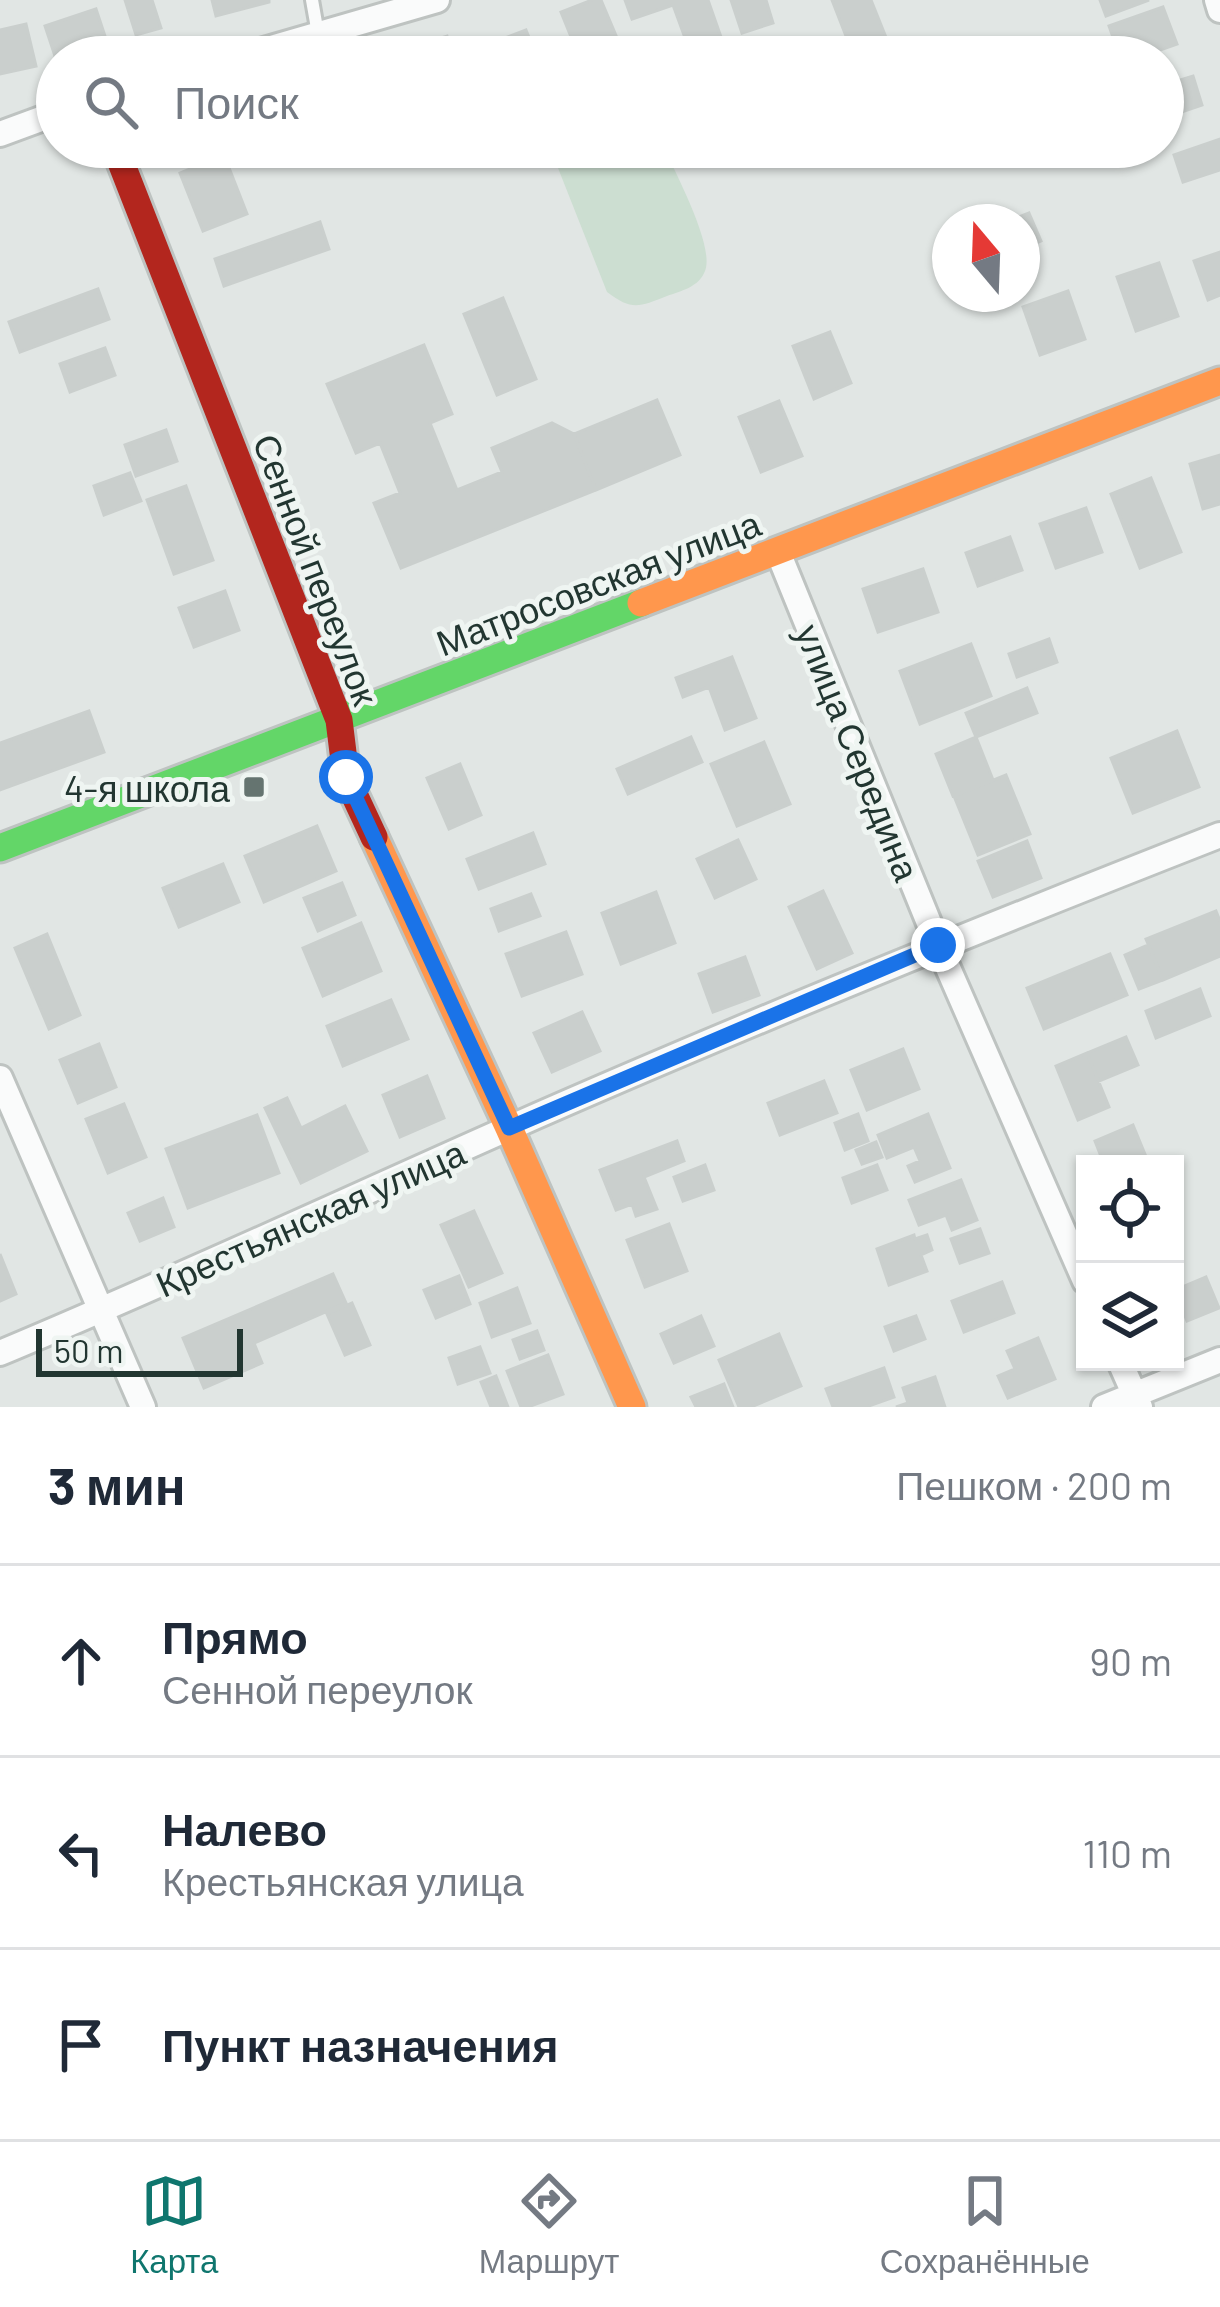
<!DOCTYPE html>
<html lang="ru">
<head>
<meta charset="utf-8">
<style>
  :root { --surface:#fff; --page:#f2f2f3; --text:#1f2937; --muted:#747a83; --line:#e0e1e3; --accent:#0f766e }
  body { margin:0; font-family:Barlow,sans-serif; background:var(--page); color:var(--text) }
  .controls { position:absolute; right:36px; bottom:36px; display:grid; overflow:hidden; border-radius:0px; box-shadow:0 3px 9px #0004 }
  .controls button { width:108px; height:108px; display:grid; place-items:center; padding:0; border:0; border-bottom:3px solid var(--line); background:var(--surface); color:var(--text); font:60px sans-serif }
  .compass { position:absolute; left:932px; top:204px; width:108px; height:108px; border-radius:50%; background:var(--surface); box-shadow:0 3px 9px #0004; rotate:341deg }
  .scale { position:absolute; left:36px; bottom:30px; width:207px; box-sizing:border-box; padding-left:12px; border:6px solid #223631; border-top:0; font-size:33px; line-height:42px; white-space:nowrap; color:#223631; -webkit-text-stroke:9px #eff5f2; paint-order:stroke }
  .stop { position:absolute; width:36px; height:36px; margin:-27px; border:9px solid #1a73e8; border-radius:50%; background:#fff }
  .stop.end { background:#1a73e8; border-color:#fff; box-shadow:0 3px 12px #0008 }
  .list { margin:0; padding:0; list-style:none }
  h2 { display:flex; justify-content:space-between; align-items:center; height:156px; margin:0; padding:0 48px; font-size:51px }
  h2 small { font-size:39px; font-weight:400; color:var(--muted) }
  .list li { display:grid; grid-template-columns:78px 1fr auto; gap:36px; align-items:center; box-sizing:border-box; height:192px; padding:0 48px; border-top:3px solid var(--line) }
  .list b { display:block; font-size:45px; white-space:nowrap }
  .list p { margin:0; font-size:39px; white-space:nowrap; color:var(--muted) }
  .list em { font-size:39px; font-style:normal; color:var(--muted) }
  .icon { flex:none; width:66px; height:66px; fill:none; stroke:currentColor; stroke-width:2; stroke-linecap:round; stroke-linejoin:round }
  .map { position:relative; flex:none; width:1220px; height:1407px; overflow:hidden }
  .search { position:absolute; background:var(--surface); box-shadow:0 3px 9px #0004; left:36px; right:36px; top:36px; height:132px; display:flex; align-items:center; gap:30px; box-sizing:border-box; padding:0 42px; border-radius:66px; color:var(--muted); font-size:45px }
  .sheet { height:732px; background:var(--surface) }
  nav { display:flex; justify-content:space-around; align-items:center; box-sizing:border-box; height:168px; border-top:3px solid var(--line); background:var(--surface); font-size:33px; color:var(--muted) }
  nav a { display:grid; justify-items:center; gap:6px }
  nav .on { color:var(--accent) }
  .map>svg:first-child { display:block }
</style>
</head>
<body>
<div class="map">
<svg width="1220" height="1407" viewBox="0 0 1220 1407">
  <rect width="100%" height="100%" fill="#e1e6e4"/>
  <!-- green -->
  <path fill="#ccded1" d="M562,147H664C675,173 715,246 705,271C699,287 681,291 667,296C639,307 632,311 607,292L558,168Z"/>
  <!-- building -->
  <path fill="#cacfcd" stroke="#cacfcd" stroke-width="3" d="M125,0H152L161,28L136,35Z
    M212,0H269V2L216,16Z
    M592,0H601L617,38L578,54L561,12Z
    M625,0H708L728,57H692L673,5L632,19Z
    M731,0H766L773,23L742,33Z
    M832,0H871L887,40L853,54Z
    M1100,0H1149L1106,16Z
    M1163,7L1177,44L1140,57H1120L1109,26Z
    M96,9L107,42L56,59L45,26Z
    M26,24L36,66L0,74V30Z
    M526,30L537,57H488L484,46Z
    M447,36L454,57H418L415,46Z
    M1193,76L1202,105L1164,118L1163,85Z
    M1220,139V170L1183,182L1174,155Z
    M224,155L247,214L203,231L180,173Z
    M1029,213L1041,241L1022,249V222H1006Z
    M320,222L329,249L224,286L215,259Z
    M1220,252V295L1208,300L1194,261Z
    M1159,263L1178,316L1136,331L1117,277Z
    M98,289L109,319L20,352L9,322Z
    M1068,291L1085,339L1040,355L1023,307Z
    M503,298L536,379L497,395L464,314Z
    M830,332L851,383L814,399L793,346Z
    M424,345L452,414L430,423L457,490L502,472L492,448L552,423L574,434L596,490L401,568L374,503L400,493L380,443L356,453L327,384Z
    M105,348L115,375L70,392L60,364Z
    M657,400L680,455L596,490L574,434Z
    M779,401L802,456L761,472L739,417Z
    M166,430L177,461L136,476L125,445Z
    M1220,455V504L1203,509L1190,464Z
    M130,473L141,501L104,515L94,486Z
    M1151,478L1181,552L1140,568L1111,494Z
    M186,486L213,560L174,574L147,500Z
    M1086,508L1102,552L1056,568L1040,524Z
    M1010,537L1022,570L978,586L966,553Z
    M923,569L938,612L878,632L863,589Z
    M225,591L239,630L194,647L179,608Z
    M1049,639L1057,662L1017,677L1009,654Z
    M971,644L991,696L920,724L900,671Z
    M732,657L756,718L725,730L709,687L683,697L676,678Z
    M1027,688L1037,713L976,737L966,713Z
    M89,711L104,752L0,790V743Z
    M1177,731L1199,787L1133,813L1111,758Z
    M691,737L702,762L628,794L617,769Z
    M976,737L993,780L953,796L936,754Z
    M764,742L790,804L737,826L711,764Z
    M460,764L481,815L449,829L427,778Z
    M1006,775L1030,834L978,855L954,796Z
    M317,826L336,871L264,902L245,856Z
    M533,833L545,864L479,889L467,859Z
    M738,840L756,879L715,898L697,859Z
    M1027,841L1041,878L993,897L978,861Z
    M223,864L239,902L179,927L163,888Z
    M342,883L355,915L318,931L304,898Z
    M823,891L852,953L817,969L789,907Z
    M656,892L675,943L621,964L602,913Z
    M531,894L540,916L499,931L491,909Z
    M1216,911L1220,921V956L1163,980L1146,939Z
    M361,923L381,971L323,996L303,948Z
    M566,932L582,974L522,996L506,954Z
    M47,934L80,1015L49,1029L15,948Z
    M1148,945L1163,980L1139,989L1125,955Z
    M1110,954L1127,995L1044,1029L1027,988Z
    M745,957L759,995L713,1012L699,974Z
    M1200,989L1210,1016L1156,1038L1146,1011Z
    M391,1000L408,1039L343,1066L327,1026Z
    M582,1012L600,1051L552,1072L534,1033Z
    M1126,1037L1138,1065L1099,1081L1087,1053Z
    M99,1044L116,1087L78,1103L60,1060Z
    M903,1049L919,1089L867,1110L851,1070Z
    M1087,1053L1109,1107L1078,1120L1056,1066Z
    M427,1076L444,1118L400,1137L383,1095Z
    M824,1081L837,1113L780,1135L768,1103Z
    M287,1098L301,1128L345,1106L367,1151L301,1183L265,1108Z
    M124,1104L146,1157L108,1173L86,1119Z
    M858,1114L868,1141L845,1150L835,1123Z
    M928,1114L950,1168L915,1182L908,1166L920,1161L914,1147L887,1158L878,1135Z
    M257,1115L279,1173L188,1208L166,1149Z
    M1133,1125L1149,1164H1104L1095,1141Z
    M677,1141L684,1161L644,1177L657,1209L636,1216L632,1204L616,1210L600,1170Z
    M876,1142L882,1157L862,1164L856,1150Z
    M705,1165L714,1190L683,1201L674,1177Z
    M877,1165L887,1190L852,1203L843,1178Z
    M961,1180L977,1220L952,1230L946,1215L919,1225L909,1200Z
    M163,1198L174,1227L140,1241L128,1213Z
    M474,1211L502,1273L469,1287L441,1225Z
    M669,1224L687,1271L645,1287L627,1240Z
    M980,1229L989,1253L960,1263L951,1239Z
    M914,1235L915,1239L927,1235L932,1250L921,1255L927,1271L889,1285L877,1249Z
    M0,1254L16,1294L0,1301Z
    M333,1274L346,1303L254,1343L262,1363L204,1388L183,1338Z
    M459,1276L470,1304L436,1318L424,1290Z
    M1206,1277L1219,1308L1187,1321L1175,1290Z
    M1002,1282L1014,1313L964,1332L952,1301Z
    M517,1288L530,1323L492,1337L480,1303Z
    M352,1303L370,1345L345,1355L327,1314Z
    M701,1316L714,1346L674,1363L661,1334Z
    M916,1316L925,1339L894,1351L885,1327Z
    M537,1331L544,1350L520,1359L513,1340Z
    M779,1334L801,1386L751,1407H739L719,1360Z
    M1038,1338L1055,1379L1008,1398L998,1376L1015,1369L1007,1351Z
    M480,1347L490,1373L458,1384L449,1358Z
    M548,1355L563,1394L528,1407H521L507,1371Z
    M884,1368L894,1397L866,1407H833L826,1389Z
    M496,1376L508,1407H491L481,1382Z
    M935,1377L945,1407H896L908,1403L903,1388Z
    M724,1384L733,1407H696L691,1397Z"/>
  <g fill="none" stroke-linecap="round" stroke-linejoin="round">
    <!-- lane casing -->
    <g stroke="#bec3c1" stroke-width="18">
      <path id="lane" d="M312,0L318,34"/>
    </g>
    <!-- street casing -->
    <g stroke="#bec3c1" stroke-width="30">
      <path id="street" d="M1217,0L1220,10
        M240,57L437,0
        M0,134L57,113
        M778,552L938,945L1085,1281
        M0,1078L143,1407
        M0,1353C170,1282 338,1204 507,1129C742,1025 980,929 1220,835
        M1120,1362L1140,1407
        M1104,1407L1220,1360"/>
    </g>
    <!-- fast casing -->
    <g stroke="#bec3c1" stroke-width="33">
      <path id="fast" d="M0,848L641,603"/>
    </g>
    <!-- slow casing -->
    <g stroke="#bec3c1" stroke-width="33">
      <path id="slow" d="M641,603L1220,381
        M374,837L509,1128L632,1407"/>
    </g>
    <!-- jam casing -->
    <g stroke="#bec3c1" stroke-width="33">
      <path id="jam" d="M115,147L339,720L346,777L374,837"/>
    </g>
    <!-- lane -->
    <use href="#lane" stroke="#fafbfb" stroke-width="12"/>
    <!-- street -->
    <use href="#street" stroke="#fafbfb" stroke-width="24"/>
    <!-- fast -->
    <use href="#fast" stroke="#63d668" stroke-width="27"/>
    <!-- slow -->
    <use href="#slow" stroke="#ff974d" stroke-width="27"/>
    <!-- jam -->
    <use href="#jam" stroke="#b3261e" stroke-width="27"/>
  </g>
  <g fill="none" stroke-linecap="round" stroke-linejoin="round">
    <!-- route -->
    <path stroke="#1a73e8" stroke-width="15" d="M346,777L509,1128L938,945"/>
  </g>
  <!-- markers -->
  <rect fill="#657470" stroke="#eff5f2" stroke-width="4.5" x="242" y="775" width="24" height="24" rx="6"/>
  <g text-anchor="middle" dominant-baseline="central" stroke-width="10" stroke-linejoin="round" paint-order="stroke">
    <!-- street labels -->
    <g font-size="36" fill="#223631" stroke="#eff5f2">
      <text transform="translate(317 569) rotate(69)">Сенной переулок</text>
      <text transform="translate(598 582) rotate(-21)">Матросовская улица</text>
      <text transform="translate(859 752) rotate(68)">улица Середина</text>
      <text transform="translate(310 1217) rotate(-24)">Крестьянская улица</text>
    </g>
    <!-- poi labels -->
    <g font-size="36" fill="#223631" stroke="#eff5f2" text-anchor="end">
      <text x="230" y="787">4-я школа</text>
    </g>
  </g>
</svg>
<div class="controls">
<button><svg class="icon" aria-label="locate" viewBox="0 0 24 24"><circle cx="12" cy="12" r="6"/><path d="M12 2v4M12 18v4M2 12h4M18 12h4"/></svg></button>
<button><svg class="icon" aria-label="layers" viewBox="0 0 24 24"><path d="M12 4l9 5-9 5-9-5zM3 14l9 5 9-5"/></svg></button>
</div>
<svg class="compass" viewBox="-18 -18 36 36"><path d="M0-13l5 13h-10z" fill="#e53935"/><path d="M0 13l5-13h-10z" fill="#747a83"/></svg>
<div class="scale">50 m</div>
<div class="stop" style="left:346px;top:777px"></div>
<div class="stop end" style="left:938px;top:945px"></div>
<div class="search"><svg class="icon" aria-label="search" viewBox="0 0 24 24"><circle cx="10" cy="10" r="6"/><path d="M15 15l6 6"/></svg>Поиск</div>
</div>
<section class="sheet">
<h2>3 мин<small>Пешком · 200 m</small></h2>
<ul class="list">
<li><svg class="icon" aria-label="ahead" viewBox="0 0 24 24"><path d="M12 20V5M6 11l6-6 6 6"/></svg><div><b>Прямо</b><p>Сенной переулок</p></div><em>90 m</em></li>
<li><svg class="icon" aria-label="left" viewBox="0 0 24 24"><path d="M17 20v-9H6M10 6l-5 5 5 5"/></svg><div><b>Налево</b><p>Крестьянская улица</p></div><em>110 m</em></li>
<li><svg class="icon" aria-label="arrive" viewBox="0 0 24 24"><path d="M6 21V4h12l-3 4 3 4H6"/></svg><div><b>Пункт назначения</b></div></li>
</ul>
</section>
<nav>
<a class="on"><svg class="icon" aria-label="map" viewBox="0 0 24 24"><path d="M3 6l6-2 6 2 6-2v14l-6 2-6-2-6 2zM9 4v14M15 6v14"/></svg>Карта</a>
<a><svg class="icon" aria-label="directions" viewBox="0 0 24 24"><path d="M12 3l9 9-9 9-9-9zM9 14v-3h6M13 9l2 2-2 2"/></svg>Маршрут</a>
<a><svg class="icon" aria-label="saved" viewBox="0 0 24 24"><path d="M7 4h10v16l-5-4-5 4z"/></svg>Сохранённые</a>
</nav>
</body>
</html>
